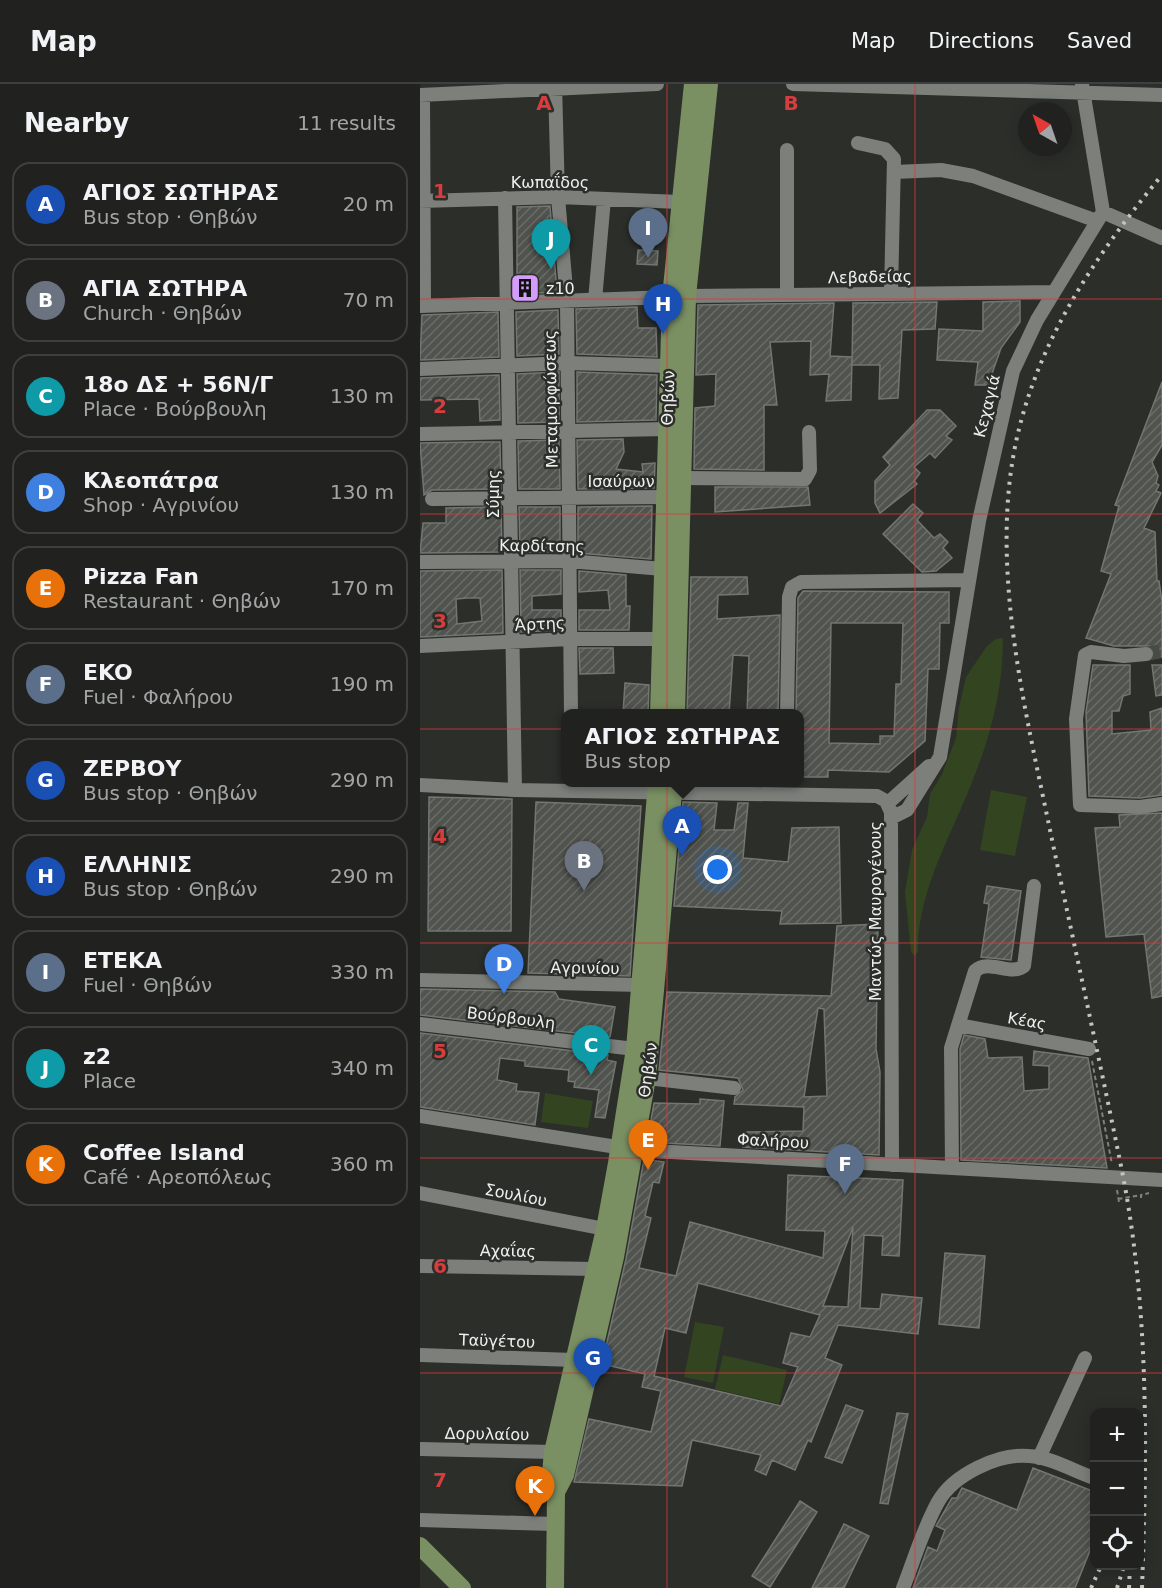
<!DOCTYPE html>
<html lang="en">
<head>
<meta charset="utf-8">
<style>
  :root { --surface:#212220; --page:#292a29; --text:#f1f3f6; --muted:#a2a4a5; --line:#3e3f3e; --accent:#bca0f2 }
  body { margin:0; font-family:"DejaVu Sans",sans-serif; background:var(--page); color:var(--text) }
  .controls { position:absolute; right:18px; bottom:18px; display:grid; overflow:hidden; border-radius:12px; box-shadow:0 3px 15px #0003 }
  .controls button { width:54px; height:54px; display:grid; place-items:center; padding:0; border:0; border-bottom:2px solid var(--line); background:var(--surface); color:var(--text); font:30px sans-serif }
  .compass { position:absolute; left:598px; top:18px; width:54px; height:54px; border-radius:50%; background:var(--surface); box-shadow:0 3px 15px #0003; rotate:320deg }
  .you { position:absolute; left:298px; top:786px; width:21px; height:21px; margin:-15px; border:4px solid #fff; border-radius:50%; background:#1a73e8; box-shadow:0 0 0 9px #1a73e833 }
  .badge { display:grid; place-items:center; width:39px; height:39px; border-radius:50%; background:var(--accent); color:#fff; font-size:20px; font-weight:700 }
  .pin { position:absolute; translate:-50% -50px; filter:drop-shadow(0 2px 3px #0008) }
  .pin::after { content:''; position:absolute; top:32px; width:21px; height:18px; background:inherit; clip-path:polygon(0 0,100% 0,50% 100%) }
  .popup { position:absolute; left:141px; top:625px; width:243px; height:78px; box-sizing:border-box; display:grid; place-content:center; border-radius:12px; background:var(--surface); filter:drop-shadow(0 2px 4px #0005); font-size:20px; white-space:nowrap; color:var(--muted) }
  .popup b { font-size:22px; color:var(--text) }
  .popup::after { content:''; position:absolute; left:50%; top:100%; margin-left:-12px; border:12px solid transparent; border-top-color:var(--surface) }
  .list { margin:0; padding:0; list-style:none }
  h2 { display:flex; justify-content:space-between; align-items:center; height:78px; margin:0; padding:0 24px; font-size:26px }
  h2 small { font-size:20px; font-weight:400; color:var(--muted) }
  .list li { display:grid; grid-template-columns:39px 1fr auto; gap:18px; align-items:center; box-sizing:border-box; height:84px; margin:0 12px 12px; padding:0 12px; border:2px solid var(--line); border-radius:18px }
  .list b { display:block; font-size:22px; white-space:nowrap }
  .list p { margin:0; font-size:20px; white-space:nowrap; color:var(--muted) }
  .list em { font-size:20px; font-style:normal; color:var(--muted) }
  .icon { flex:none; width:33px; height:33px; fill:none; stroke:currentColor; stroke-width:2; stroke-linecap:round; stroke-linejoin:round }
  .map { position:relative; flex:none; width:742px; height:1504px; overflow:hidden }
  header { display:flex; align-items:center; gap:36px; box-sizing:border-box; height:84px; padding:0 30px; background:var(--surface); border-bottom:2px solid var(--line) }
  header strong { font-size:28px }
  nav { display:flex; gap:33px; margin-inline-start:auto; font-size:21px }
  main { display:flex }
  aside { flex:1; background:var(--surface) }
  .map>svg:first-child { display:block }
</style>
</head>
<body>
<header>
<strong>Map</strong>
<nav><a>Map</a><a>Directions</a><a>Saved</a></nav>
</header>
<main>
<aside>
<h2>Nearby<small>11 results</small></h2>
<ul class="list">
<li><span class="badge" style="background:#1a4fb4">A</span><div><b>ΑΓΙΟΣ ΣΩΤΗΡΑΣ</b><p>Bus stop · Θηβών</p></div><em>20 m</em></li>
<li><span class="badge" style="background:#6b7280">B</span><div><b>ΑΓΙΑ ΣΩΤΗΡΑ</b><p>Church · Θηβών</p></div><em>70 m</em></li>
<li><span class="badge" style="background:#0f9aa8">C</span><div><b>18ο ΔΣ + 56Ν/Γ</b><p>Place · Βούρβουλη</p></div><em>130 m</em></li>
<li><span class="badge" style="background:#3f7fe0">D</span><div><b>Κλεοπάτρα</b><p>Shop · Αγρινίου</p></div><em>130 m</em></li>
<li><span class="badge" style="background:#e8710a">E</span><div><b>Pizza Fan</b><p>Restaurant · Θηβών</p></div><em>170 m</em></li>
<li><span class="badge" style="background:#5c6f8a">F</span><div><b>EKO</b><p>Fuel · Φαλήρου</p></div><em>190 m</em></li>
<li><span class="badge" style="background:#1a4fb4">G</span><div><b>ΖΕΡΒΟΥ</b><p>Bus stop · Θηβών</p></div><em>290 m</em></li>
<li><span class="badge" style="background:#1a4fb4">H</span><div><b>ΕΛΛΗΝΙΣ</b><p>Bus stop · Θηβών</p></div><em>290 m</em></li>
<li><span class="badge" style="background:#5c6f8a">I</span><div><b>ΕΤΕΚΑ</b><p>Fuel · Θηβών</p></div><em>330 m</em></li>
<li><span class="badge" style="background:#0f9aa8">J</span><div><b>z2</b><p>Place</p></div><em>340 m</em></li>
<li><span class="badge" style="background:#e8710a">K</span><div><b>Coffee Island</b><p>Café · Αρεοπόλεως</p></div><em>360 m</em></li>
</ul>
</aside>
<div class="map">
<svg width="742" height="1504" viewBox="0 0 742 1504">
  <defs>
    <pattern id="building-hatch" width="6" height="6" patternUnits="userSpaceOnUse" patternTransform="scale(1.5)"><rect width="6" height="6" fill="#51534e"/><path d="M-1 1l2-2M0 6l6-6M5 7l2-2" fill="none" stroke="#6a6c68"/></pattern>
  </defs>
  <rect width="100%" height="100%" fill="#2c2e2a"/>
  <!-- grass -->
  <path fill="#324420" d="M583,554C583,603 572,648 554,693C533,749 497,806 498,868L494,872L491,868L485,808L492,766L507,733L510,710L522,690L536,654L539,623L546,593L567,562L576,555Z
    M571,706L607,713L595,772L560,766Z
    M125,1009L173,1017L168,1044L121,1038Z
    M275,1238L304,1243L293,1299L264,1293Z
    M303,1271L367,1286L359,1320L295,1305Z"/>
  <!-- building -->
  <path fill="url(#building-hatch)" stroke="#737671" stroke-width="1.5" fill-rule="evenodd" d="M130,122L137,208L97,210V123Z
    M218,166L238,167L237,181L217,180Z
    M600,217V238L581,264L568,301H555L558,278L517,276L519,245L563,247V218Z
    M517,218L515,245L482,246L478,314L459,315L460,281H432L433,219Z
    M414,219L410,272L432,273L431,316L406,317L409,290L390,291L391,257L350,258L357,321H344V386L274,385L275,324L295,322L296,290L276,291L278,221Z
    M217,223L218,244H236L237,273L157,270L156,225Z
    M138,226L139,270L97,272L96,228Z
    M78,228L79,273L0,276L2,231Z
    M139,288V338L98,339L97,290Z
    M157,288L237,291L236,336L157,338Z
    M79,291L80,336L60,337L59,315L0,316V294Z
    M742,298V361L732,378L738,392L736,399L739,401L736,407L741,409L724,444L735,448L737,497H739L742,518V573L735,572L734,565L729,562H694L666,554L691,490L681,487L699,422L695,421Z
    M507,326H520L536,342L526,352L532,356L515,374L510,369L494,383L500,389L494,397L497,400L460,429L455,419V397L470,381L463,373Z
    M203,355L204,368L196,385L223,388L222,380L235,379L234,404L158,405L157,356Z
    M139,356L140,405H99L98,357Z
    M58,358H80L81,405L12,406L4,411L0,359Z
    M295,403H388L390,421L295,428Z
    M493,420L503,429L497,436L514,454L520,450L528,458L523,464L532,474L516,487L502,488L463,450Z
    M232,422L231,475L158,469V423Z
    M81,423L82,468L0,469L3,439H26V424Z
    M99,423H140V468H100Z
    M82,486L83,549L0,553V487ZM47,514H60L62,537L37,540L36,515Z
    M100,486H141V510L112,512V526H141V546L101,548Z
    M159,487L206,491V522H210L209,546H159V526H190L188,506L159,508Z
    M271,493H327L328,510L298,511L297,535L360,531L358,630H327L329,572L313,571L309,630H267Z
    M383,507L529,508V539H520L519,585H508L505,657L469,688L408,686V693H379V630H376L378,514ZM411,539H483L481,600H476L474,652H460V660L409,659Z
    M159,564H193L194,589L160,590Z
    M673,581H710V610L703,612L699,627H692V650L731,646L730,628L742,624V711L720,714L669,712L666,628Z
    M732,581H742V611L736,612Z
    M205,599L229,601L228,630H203Z
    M9,713L92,715L91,847H8Z
    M116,718L221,722L210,892L108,889Z
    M263,718L297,719L294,746H314L318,719H328L323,774L368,778L372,744L419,743L421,839L360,840L362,827L254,822Z
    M742,729V912L732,914L724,850L686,853L675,744L700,743L699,731Z
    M567,802L601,807L591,876L561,873L569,820L564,819Z
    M458,840L456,965L460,988L459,1071L323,1063L325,1048L383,1047L384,1023L314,1020L315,1013L323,1006L318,994L239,986L247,908L411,912L417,842ZM398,924L404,925L407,1012L384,1013Z
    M0,905L135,908L139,915L195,923L190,953L0,931Z
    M0,949L188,971L187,976L196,978L185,1034L175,1033L179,1006L154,1003L155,998L148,997L149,986L105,982V977L80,974L77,996L97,1000L96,1007L119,1009L115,1041L0,1023Z
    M544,951L565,955L568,974L602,973L604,1007L629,1005V982L613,981L614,967L668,974L687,1084L541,1076L540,965Z
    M280,1015L304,1017L300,1062L227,1058L234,1019L280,1020Z
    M224,1075L244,1078L239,1099L233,1098L225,1132L231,1134L219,1184L256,1192L270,1138L403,1174L405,1147L366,1146L368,1091L483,1096L479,1172L462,1171L463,1152L444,1151L440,1224L460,1225L462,1210L502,1214L498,1250L418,1241L405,1274L422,1281L391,1358L388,1356L375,1386L352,1376L346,1391L335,1386L341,1371L272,1356L262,1402L154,1398L169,1335L231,1348L241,1307L222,1303L225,1290L182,1280L206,1175ZM433,1143L428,1223L403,1222ZM278,1199L400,1231L390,1253L371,1249L363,1279L378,1283L361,1322L234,1292L245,1244L266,1249Z
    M525,1169L565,1172L559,1244L519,1240Z
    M426,1321L443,1327L422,1379L405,1373Z
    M477,1329L488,1330L468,1420L460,1419Z
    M613,1384L675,1408V1454L655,1504H493L508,1463L517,1467L525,1446L516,1442L532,1414H537L542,1404L597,1426Z
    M380,1417L397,1428L350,1503L332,1492Z
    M424,1440L449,1452L424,1504H392Z"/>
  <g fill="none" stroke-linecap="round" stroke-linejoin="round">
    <!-- minor-tunnel -->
    <path stroke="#494b47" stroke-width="14" stroke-dasharray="14 7" stroke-linecap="butt" d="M726,570L742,567"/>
    <!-- path -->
    <path stroke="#80827e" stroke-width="2" stroke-dasharray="4.5 3" stroke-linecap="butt" d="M672,977L692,1080
      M697,1106L699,1118
      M721,1114V1111L729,1109
      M698,1115L721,1111"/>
    <!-- minor -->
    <path stroke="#7c7f7a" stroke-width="14" d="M135,0L138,113L147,217L151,630
      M373,0L742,11
      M0,11L237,0
      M3,11L4,222
      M438,59L465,65L474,75L471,209
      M367,66V211
      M474,88L521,86L553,92L677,137
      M85,114L95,706
      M0,117L138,113L260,118
      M683,128L742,154
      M267,212L633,208
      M175,216L184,115
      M0,222L251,213
      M0,285L147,279L249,282
      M0,350L247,345
      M263,394L385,395L390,386L389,348
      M12,415L246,413
      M0,478L149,477L243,485
      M0,562L150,555H241
      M726,570L704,572L671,568L665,571L656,635L660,721L720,723L742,720
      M367,630L369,513L372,503L381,498L549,496
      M0,701L95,706L457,712L466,717L471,728L472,1081
      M468,719L509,682
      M471,734L487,726L520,673L559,437L593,287L617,236L683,128L662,0
      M0,896L221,901
      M0,940L215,965
      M538,941L669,965
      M227,994L314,1004
      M0,1032L216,1066L742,1096
      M532,1084L531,964L555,887C569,874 590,893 604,882L614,802
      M0,1109L185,1145
      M0,1182L175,1185
      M0,1271L154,1276
      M0,1365L133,1368
      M619,1374L665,1274
      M0,1436L134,1440
      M483,1504C494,1476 503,1445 518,1418C533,1391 578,1369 609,1372C630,1373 654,1387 674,1394"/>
    <!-- major -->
    <path stroke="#7a9063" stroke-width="18" d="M239,630L251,213L273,0
      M256,630L267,212L289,0
      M136,1408L145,1391L195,1173L227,994L254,698
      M0,1462L42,1504
      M135,1504L136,1408L131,1389L133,1368L185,1145L197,1079L215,965L237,698"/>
    <!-- rail -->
    <path stroke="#c3c5c1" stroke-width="4" stroke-dasharray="3 6" stroke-linecap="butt" d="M671,1504L681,1482
      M697,1504L704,1482
      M709,1504L710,1482
      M722,1504C727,1367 729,1228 703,1092C680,977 654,861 630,746C604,620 567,473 599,345C623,248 679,167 742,91"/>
  </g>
  <!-- grid -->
  <path fill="none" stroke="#d83c3c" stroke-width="1.5" stroke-opacity="0.55" d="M247,0V1504M495,0V1504M0,215H742M0,430H742M0,645H742M0,859H742M0,1074H742M0,1289H742"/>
  <!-- icons -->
  <defs>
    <g id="building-square" transform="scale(1.5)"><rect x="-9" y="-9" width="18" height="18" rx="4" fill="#d49cfb" stroke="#2c2e2a"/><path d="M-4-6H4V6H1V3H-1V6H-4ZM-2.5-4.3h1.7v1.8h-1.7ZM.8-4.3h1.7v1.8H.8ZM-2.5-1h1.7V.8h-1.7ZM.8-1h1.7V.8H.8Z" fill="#111"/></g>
  </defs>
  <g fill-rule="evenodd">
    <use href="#building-square" x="105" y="204"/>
  </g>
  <g text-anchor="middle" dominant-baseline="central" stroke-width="5" stroke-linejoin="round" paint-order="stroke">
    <!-- street labels -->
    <g font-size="16" fill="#eef0ed" stroke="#2c2e2a">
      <text x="130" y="98">Κωπαΐδος</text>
      <text transform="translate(450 193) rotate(-1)">Λεβαδείας</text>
      <text transform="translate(248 314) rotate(-88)">Θηβών</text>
      <text transform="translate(131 315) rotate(-91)">Μεταμορφώσεως</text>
      <text transform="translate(567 322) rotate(-76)">Κεχαγιά</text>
      <text x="201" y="397">Ισαύρων</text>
      <text transform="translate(73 410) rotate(-90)">Σύμης</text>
      <text transform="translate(122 462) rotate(1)">Καρδίτσης</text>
      <text transform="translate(120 540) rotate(-3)">Άρτης</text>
      <text transform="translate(455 827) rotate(-90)">Μαντώς Μαυρογένους</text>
      <text transform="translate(165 884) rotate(1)">Αγρινίου</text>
      <text transform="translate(91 934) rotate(7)">Βούρβουλη</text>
      <text transform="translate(607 937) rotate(10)">Κέας</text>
      <text transform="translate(228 986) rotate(-82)">Θηβών</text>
      <text transform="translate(353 1057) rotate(3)">Φαλήρου</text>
      <text transform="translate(96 1111) rotate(11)">Σουλίου</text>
      <text transform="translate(88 1167) rotate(1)">Αχαΐας</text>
      <text transform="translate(77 1257) rotate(2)">Ταϋγέτου</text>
      <text transform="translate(67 1350) rotate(1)">Δορυλαίου</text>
    </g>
    <!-- poi labels -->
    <g font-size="16" fill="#eef0ed" stroke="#2c2e2a" text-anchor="start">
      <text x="126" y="204">z10</text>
    </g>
  </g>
  <g font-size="20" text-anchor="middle" font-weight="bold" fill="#d83c3c" stroke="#2c2e2a" stroke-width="5" stroke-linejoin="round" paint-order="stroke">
    <text x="124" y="26">A</text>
    <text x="371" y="26">B</text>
    <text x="20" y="114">1</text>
    <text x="20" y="329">2</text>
    <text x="20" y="544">3</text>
    <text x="20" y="759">4</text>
    <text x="20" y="974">5</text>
    <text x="20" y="1189">6</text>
    <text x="20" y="1403">7</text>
  </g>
</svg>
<div class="controls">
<button>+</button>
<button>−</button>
<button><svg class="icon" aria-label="locate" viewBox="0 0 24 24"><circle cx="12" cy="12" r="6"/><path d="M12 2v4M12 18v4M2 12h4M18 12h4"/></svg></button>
</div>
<svg class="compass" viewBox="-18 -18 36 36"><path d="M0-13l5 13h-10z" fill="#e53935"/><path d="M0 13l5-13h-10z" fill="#a2a4a5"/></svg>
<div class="you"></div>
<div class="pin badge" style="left:262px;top:772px;background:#1a4fb4">A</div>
<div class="popup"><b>ΑΓΙΟΣ ΣΩΤΗΡΑΣ</b>Bus stop</div>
<div class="pin badge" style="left:164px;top:807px;background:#6b7280">B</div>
<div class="pin badge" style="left:171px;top:991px;background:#0f9aa8">C</div>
<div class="pin badge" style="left:84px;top:910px;background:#3f7fe0">D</div>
<div class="pin badge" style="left:228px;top:1086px;background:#e8710a">E</div>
<div class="pin badge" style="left:425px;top:1110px;background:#5c6f8a">F</div>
<div class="pin badge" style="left:173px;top:1304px;background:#1a4fb4">G</div>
<div class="pin badge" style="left:243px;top:250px;background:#1a4fb4">H</div>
<div class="pin badge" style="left:228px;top:174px;background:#5c6f8a">I</div>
<div class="pin badge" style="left:131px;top:185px;background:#0f9aa8">J</div>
<div class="pin badge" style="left:115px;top:1432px;background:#e8710a">K</div>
</div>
</main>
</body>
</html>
